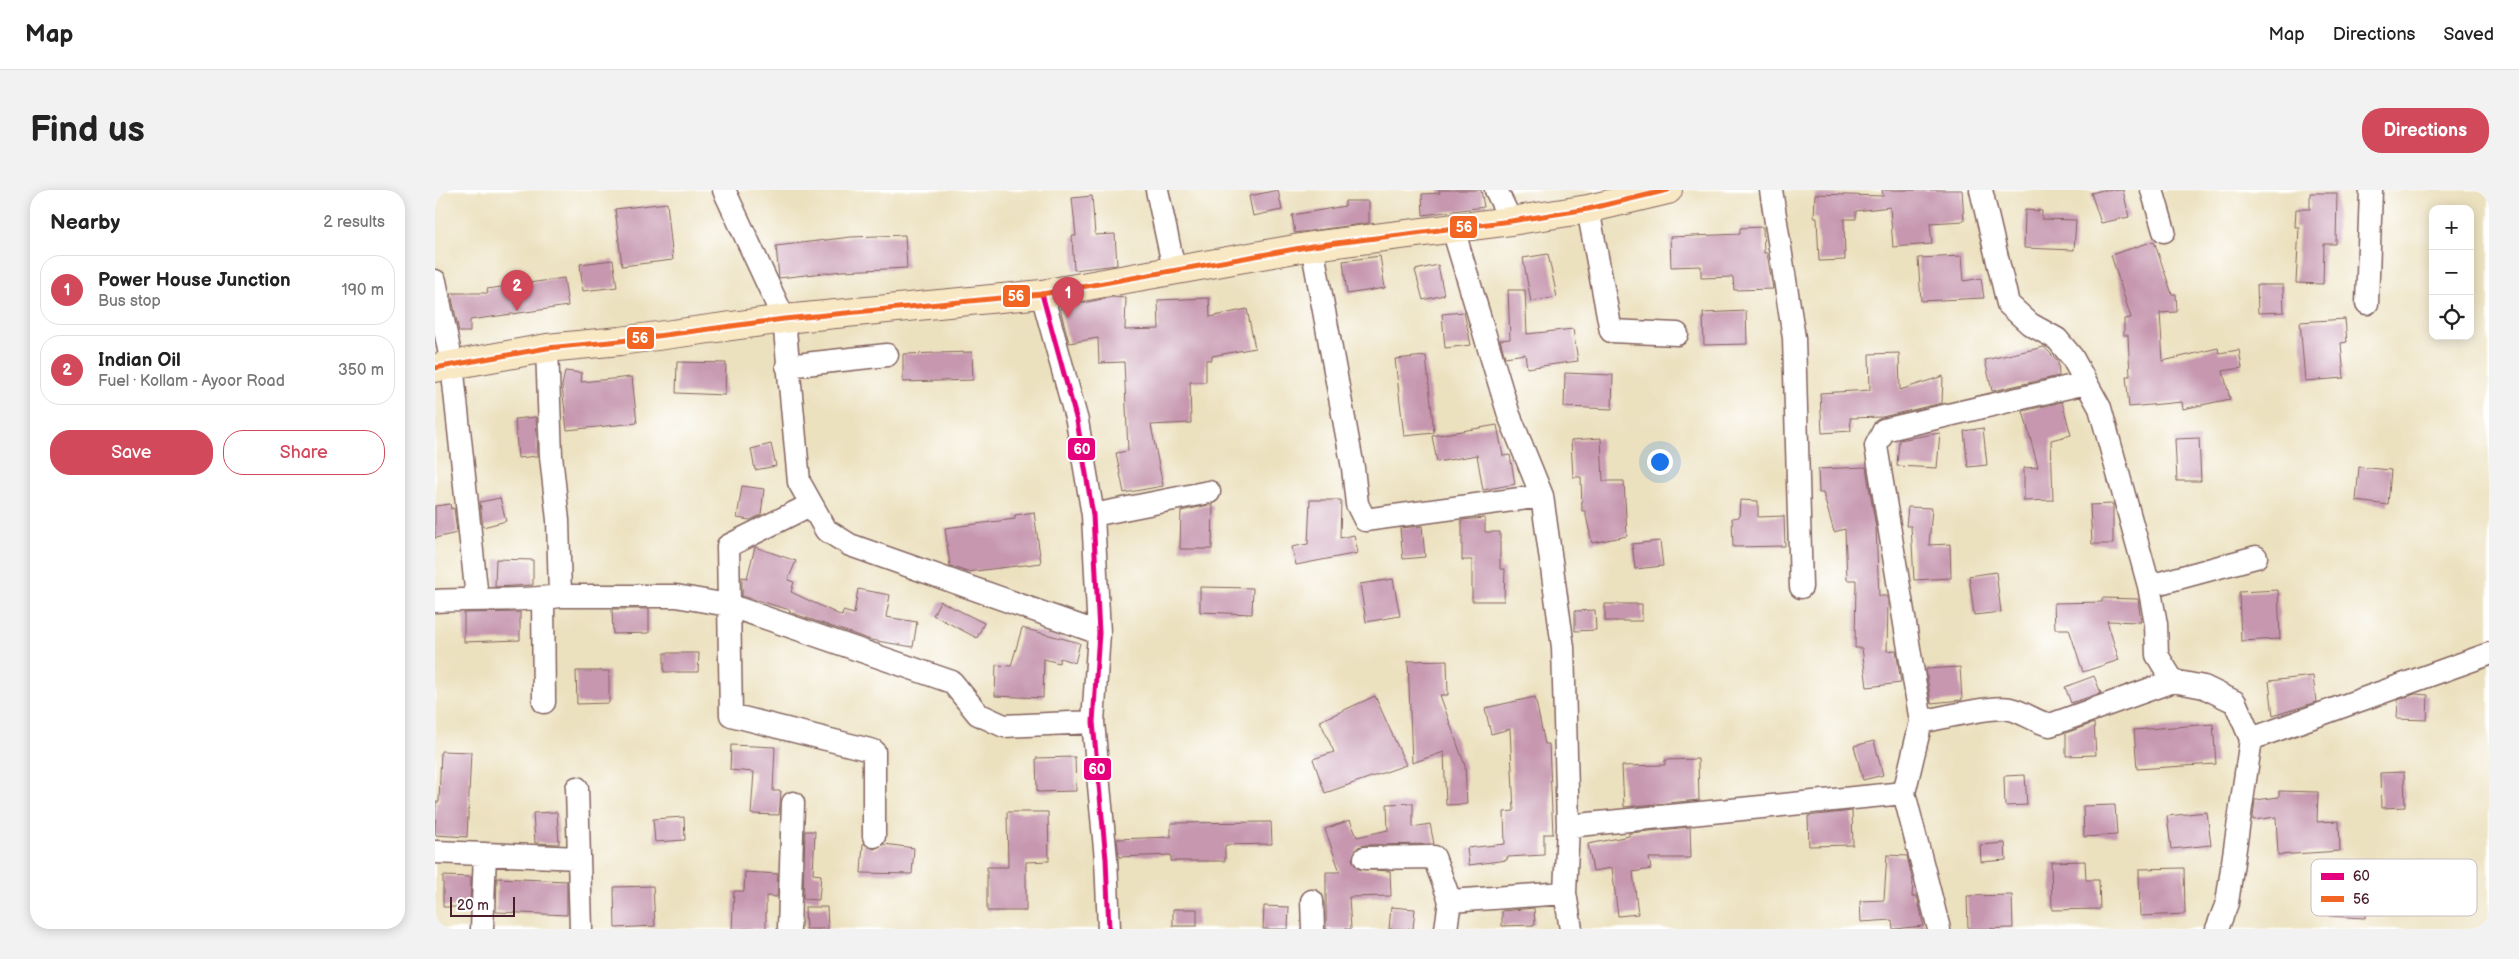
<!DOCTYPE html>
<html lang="en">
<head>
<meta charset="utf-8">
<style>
  :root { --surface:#fff; --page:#f2f2f2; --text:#222; --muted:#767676; --line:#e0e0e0; --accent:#d1495b }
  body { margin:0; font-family:"Balsamiq Sans",sans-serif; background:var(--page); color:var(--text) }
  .controls { position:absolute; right:15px; top:15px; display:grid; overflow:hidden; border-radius:10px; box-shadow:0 2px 12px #0003 }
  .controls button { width:45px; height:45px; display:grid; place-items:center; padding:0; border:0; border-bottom:1px solid var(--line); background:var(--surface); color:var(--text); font:25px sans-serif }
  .scale { position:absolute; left:15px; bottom:12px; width:65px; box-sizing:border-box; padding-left:5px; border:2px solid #4a1f2b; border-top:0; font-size:14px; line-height:18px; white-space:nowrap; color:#4a1f2b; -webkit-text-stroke:4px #fff; paint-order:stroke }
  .you { position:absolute; left:1224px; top:271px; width:18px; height:18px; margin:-12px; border:4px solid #fff; border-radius:50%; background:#1a73e8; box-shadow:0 0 0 8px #1a73e833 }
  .badge { display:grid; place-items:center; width:32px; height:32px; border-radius:50%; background:var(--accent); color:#fff; font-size:16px; font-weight:700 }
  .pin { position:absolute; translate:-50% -41px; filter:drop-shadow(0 1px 2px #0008) }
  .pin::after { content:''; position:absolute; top:26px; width:18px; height:15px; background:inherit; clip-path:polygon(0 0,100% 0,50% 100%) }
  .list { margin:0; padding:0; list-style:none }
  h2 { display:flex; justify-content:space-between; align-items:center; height:65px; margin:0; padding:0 20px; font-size:21px }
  h2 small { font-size:16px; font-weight:400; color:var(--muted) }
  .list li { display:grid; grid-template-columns:32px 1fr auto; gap:15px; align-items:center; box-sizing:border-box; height:70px; margin:0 10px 10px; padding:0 10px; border:1px solid var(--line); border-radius:20px }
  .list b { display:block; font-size:19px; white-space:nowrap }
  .list p { margin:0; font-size:16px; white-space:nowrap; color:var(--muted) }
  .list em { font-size:16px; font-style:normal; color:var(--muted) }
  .actions { display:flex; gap:10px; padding:15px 20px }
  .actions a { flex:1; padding:11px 0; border:1px solid var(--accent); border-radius:20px; text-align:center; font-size:18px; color:var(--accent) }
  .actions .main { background:var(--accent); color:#fff }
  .icon { flex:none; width:28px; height:28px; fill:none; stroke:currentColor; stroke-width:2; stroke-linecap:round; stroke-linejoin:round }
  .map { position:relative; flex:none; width:2054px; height:739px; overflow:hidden; border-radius:20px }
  header { display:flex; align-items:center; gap:30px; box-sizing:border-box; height:70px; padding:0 25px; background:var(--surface); border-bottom:1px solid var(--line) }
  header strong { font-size:24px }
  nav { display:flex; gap:28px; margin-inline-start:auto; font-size:18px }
  .intro { display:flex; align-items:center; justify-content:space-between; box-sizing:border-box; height:120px; padding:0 30px }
  h1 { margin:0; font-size:35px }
  .button { padding:12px 22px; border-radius:20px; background:var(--accent); color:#fff; font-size:18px; font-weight:700 }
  main { display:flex; gap:30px; padding:0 30px }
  aside { flex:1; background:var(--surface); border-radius:20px; box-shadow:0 2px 12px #0003 }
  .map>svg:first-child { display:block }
</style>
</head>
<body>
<header>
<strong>Map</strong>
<nav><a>Map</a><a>Directions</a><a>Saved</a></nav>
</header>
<div class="intro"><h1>Find us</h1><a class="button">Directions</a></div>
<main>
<aside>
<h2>Nearby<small>2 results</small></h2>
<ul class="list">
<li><span class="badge">1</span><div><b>Power House Junction</b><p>Bus stop</p></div><em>190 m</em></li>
<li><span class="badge">2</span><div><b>Indian Oil</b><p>Fuel · Kollam - Ayoor Road</p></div><em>350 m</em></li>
</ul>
<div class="actions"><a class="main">Save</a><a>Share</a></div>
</aside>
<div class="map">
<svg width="2054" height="739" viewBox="0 0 2054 739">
  <rect width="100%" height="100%" fill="#fff"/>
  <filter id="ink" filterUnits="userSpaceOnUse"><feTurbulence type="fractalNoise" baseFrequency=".02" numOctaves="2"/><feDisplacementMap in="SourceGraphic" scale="10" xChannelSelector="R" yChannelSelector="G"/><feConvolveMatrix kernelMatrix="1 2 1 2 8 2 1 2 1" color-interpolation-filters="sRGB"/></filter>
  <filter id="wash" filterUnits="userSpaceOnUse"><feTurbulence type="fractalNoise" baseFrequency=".0096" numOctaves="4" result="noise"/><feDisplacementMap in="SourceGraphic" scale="20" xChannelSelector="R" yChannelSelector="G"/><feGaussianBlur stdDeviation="1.12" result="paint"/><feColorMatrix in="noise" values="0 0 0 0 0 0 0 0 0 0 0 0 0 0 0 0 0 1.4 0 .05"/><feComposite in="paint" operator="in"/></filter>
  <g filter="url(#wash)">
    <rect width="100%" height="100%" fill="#ece1bf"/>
    <g id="blocks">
      <!-- building -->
      <path fill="#c697af" d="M843,0L847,20L818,26L814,6Z
        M1004,0H1046L1049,17L988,25L987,4L1005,3Z
        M1447,0H1527L1529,31L1495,33L1497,54L1458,57L1455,17L1421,21V29H1409L1410,70L1384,71L1382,28H1379L1380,4L1448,6Z
        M1668,0H1688L1694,27L1666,33L1656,3Z
        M1875,3H1902L1901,54H1889L1888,94L1861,93L1864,37H1860L1861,19H1875Z
        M657,6L660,45L680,44L682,75L639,80L637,46H641L637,8Z
        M910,11H934V33L860,43L857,25L910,16Z
        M232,13L238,70L187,76L180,19Z
        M1590,20L1607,21V29L1641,30L1639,60L1589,58Z
        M1328,37L1329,63H1332L1338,99L1299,100L1298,87L1266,88V76L1236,77L1235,47L1305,44V38Z
        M470,45L472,78L407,81L344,88L341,56L416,47Z
        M1719,51L1737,104H1741L1742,122L1725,123L1728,171L1783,158L1784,163L1804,160L1807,178L1788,181L1795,209L1748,219L1747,212L1694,217L1691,186H1695L1693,145H1689V129L1696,128L1676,65Z
        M1113,64L1122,107L1096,112L1088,68Z
        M945,66L950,98L912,104L908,71Z
        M1527,66L1529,91L1546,88L1549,108L1486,111L1483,68Z
        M178,70L182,97L148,101L145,74Z
        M1003,75L1009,105L988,110L980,80Z
        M129,88L133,116L35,130V142H24L16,103H53L52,99Z
        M1822,95H1848L1849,122L1823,123Z
        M1073,100H1090L1092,144L1138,139L1143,171L1092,178L1090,164L1070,167L1065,150L1075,149Z
        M677,107L691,108L690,140L724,139L723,110L774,108L775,127L812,119L820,158L777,166V170H771V192H755L756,233L716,235L728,296L689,303L681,263L693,261L689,172L664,173L663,148L634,153L625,118Z
        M1311,121L1312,154L1269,155L1268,123Z
        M1029,122L1036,155L1010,158L1007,124Z
        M1910,129L1912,152L1906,153L1909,188L1870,191L1865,132Z
        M1609,157L1623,171L1624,186L1557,201L1550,170Z
        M537,162L538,190L468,192V164Z
        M1464,163L1465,200L1508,186L1507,213L1447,227L1415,228L1416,241L1387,243L1385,203L1435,200L1434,164Z
        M991,166L999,243L969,246L960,169Z
        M242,172L291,173L290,205L241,203Z
        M130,181L147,183L146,192L197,187L202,233L132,240L127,196Z
        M1130,183L1178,185L1177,219L1129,217Z
        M1627,212L1636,245L1616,250L1618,310L1589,311V278L1603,277L1588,221Z
        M101,227L103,266L83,268L80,229Z
        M1062,235L1068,266L1075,265L1080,294L1048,300L1042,265L1002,272L997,246Z
        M1548,238L1552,275L1533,277L1529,241Z
        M1505,243L1502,278L1462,276L1464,250Z
        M1166,248L1168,291H1189L1192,346L1157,353L1150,321H1147L1146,287H1138L1136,250Z
        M1764,248L1766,291H1742L1740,249Z
        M336,254L341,276L320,280L316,259Z
        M1431,277L1441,338L1444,406H1452L1453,413L1452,461L1461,460L1466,493L1432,497L1427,458H1420L1421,390H1412L1410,339L1399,342L1388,303H1384L1383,279Z
        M1924,277L1956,280L1953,315L1921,311Z
        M307,296L329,299L326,325L315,330L302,328Z
        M65,308L71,331L48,337L45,312Z
        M875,310H906L905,348L919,345L923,363L861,375L857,357L873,354Z
        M1305,310L1323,311V327L1349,326L1350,356L1298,357L1297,328L1304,327Z
        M15,314L16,319L19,318L22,343L0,348V316Z
        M1678,314V354H1657L1655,315Z
        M774,315H778L777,359H745L746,321Z
        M1473,317L1497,318L1494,355L1515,354L1516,388L1479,390L1476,336H1471Z
        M599,322L606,373L532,382L515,376L510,338L580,329V325Z
        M1050,328V342H1065V379H1070L1069,411H1037V370H1027V330Z
        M987,336L990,367L968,369L965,338Z
        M1225,351L1228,376L1200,379L1197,354Z
        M320,357L361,371L353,390L359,392L356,402L407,426L408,421L419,424L423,399L455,405L451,427L482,432L478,457L436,450L354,422L355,420L307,406V387L312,388Z
        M61,369L98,370V395L60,397Z
        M1561,382L1566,422L1539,425L1534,386Z
        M958,389L965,426L931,432L925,394Z
        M765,397L818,398L817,424L765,422Z
        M1843,400L1845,449L1806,451L1804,402Z
        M1667,408L1703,409L1706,432L1672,431L1684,470L1648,482L1634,439H1620L1619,413L1667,412Z
        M505,411L549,433L542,448L498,425Z
        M1170,414H1207V431H1170Z
        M177,419H214V443L178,444Z
        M1160,420L1161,440L1140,441V421Z
        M85,422V450L29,452V423Z
        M587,438L645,453L640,473L625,468L624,473L609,469L608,508L560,506L561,475L576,476Z
        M229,463H264L263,482H229Z
        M1012,470L1013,505H1005L1030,576L1032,614L1011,615L1009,562L977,573L973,471Z
        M1525,477L1527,510L1496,513L1491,479Z
        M141,481H174V513L142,514Z
        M1659,486L1666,503L1636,513L1630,497Z
        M1878,486L1881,512L1838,526L1834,491Z
        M1980,504L1993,505L1992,530L1962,529L1963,510Z
        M940,506L971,575L890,603L878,569L899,562L885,531Z
        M1100,507L1110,554H1114L1118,644H1109V665L1072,667V670L1034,675L1032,658L1070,654L1069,622L1079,621L1075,539L1056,544L1050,518Z
        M1659,533L1661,565L1631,566V543Z
        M1778,534L1781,574L1702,579L1699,540Z
        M1439,551L1448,585L1428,590L1419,556Z
        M296,555L340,557L338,601H346L344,625L316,624L319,582L295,580Z
        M6,561L36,562L32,647L0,645L1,612H4Z
        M640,567L641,601L602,602L601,568Z
        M1263,569L1264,610L1189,617L1187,576L1230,575V570Z
        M1969,582L1970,617L1946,618L1945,583Z
        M1590,585L1592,615L1570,616L1569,586Z
        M1844,601L1883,602L1882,632L1904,631L1905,661L1843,665L1841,627L1818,630V628L1820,610L1844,607Z
        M978,613V637L995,634L999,654L930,655L923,657L917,669L923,679L955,681L956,706L914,707L916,739H891V682H905L890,639L915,630L922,647L953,640L952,614Z
        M1680,615L1682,645L1649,647L1648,616Z
        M1417,621L1418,655L1374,656L1373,626Z
        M122,622L124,654L100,653L98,623Z
        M572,622H613L614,671L591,672V721H552V677H573Z
        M1772,622L1776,655L1736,659L1732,626Z
        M249,627L250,650L220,652L218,629Z
        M836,632L837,654L790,655V671H736V665L684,667L682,649L736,647V633Z
        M1255,637L1256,668H1214L1216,679L1198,682L1203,724L1183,726L1177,678L1158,681L1153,654L1194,646V643Z
        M370,641H380L378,684L386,685L384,710L368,709Z
        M428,653L439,659L449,654L479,658L477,684L426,683Z
        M1570,653L1571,670L1546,672L1545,655Z
        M1452,665L1472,666L1478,691L1477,707L1482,706L1489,736L1458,739L1457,730L1426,732L1425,711L1449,710Z
        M1650,671L1651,690H1664L1665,719L1617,720L1616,672Z
        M1749,678L1750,724L1705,726L1704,679Z
        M310,682L343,684L342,707L331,706V739H297L299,701H309Z
        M8,686L36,687L35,717H8Z
        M62,688L132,691V725L61,722Z
        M218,696L220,736L180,738L179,697Z
        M1577,705L1578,738L1533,739L1532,706Z
        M1895,708L1931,710L1930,728L1894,726Z
        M829,716L854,717L853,739H828Z
        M370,717H392L393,739H371Z
        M956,717L980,719L978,739H954Z
        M1099,718L1100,735L1067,736V721Z
        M738,719H762V736H738Z"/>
    </g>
  </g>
  <g filter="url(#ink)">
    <use href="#blocks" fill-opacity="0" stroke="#83635f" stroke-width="1"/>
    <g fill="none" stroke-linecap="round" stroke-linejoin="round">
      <!-- street casing -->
      <g stroke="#83635f" stroke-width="25">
        <path id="street" d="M289,0L349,129L364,292L391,340L415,355L664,443
          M722,0L739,79
          M1061,0L1076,31
          M1336,0L1359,148L1366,397
          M1546,0L1573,114L1595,134L1622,149L1637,167L1665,218L1714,396L1721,434L1722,465L1738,491L1769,497L1800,512L1816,549L1792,713L1782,739
          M1717,0L1729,41
          M1153,19L1176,141L1242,144
          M1018,39L1074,225L1107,306L1128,457L1133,636L1130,703L1136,739
          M877,56L918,278L922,314L930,330L1107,306
          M0,91L17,174L42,408
          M607,104L642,231L658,325L664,443L658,532L671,669L674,739
          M1932,113L1936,0
          M112,158L116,266L123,330L125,406
          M352,176L452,165
          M375,315L293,356L296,525L439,561V646
          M658,325L774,302
          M1714,396L1821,367
          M108,408L109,512
          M0,411C41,408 84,412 125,406H241L293,415L517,492L543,524L569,536L658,532
          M1486,532C1504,528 1559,515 1575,519C1589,522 1600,532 1615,535L1738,491
          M1816,549L2054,464
          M142,598L144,668
          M1133,636L1469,603
          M0,662L144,668L146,739
          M930,668L999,667L1015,711
          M877,711L878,739
          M47,739L50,664
          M354,739L358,613
          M1011,739L1015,711L1130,703
          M1504,739L1469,603L1486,532L1441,256L1449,240L1651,193"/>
      </g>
      <!-- secondary casing -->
      <g stroke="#83635f" stroke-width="30">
        <path id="secondary" d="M0,178L112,158L185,151L349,129L607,104L877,56L1076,31L1153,19L1233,0"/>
      </g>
      <!-- street -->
      <use href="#street" stroke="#fff" stroke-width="22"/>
      <!-- secondary -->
      <use href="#secondary" stroke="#f8e8c3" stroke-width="28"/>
      <!-- bus-1 casing -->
      <g stroke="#fff" stroke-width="9">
        <path id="bus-1" d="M607,104L642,231L658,325L664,443L658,532L671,669L674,739"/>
      </g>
      <!-- bus-2 casing -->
      <g stroke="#fff" stroke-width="9">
        <path id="bus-2" d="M0,178L112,158L185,151L349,129L607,104L877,56L1076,31L1153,19L1233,0"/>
      </g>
      <!-- bus-1 -->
      <use href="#bus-1" stroke="#e5007d" stroke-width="5"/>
      <!-- bus-2 -->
      <use href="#bus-2" stroke="#f26522" stroke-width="5"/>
    </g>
  </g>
  <!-- legend -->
  <rect x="1876" y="669" width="166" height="57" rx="8" fill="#fff" stroke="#c9bcbf" stroke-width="1"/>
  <rect x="1886" y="683" width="23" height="7" fill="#e5007d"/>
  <rect x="1886" y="706" width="23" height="6" fill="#f26522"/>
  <g font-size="14" fill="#4a1f2b">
    <text x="1918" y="691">60</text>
    <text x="1918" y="714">56</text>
  </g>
  <g stroke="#fff" stroke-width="2">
    <rect x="1014" y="25" width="29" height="24" rx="5" fill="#f26522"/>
    <rect x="567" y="94" width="29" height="24" rx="5" fill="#f26522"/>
    <rect x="191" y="136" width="29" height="24" rx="5" fill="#f26522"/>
    <rect x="632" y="247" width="29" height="24" rx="5" fill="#e5007d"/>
    <rect x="648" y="567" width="29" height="24" rx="5" fill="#e5007d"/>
  </g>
  <g font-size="14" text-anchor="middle" font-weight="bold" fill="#fff">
    <text x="1029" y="42">56</text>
    <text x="581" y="111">56</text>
    <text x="205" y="153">56</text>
    <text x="647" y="264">60</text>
    <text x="662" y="584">60</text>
  </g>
</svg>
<div class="controls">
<button>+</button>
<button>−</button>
<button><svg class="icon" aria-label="locate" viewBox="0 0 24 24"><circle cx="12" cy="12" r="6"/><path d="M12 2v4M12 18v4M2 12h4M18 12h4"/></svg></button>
</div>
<div class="scale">20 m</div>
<div class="you"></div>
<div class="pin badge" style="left:633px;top:128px">1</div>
<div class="pin badge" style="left:82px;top:121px">2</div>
</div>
</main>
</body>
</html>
